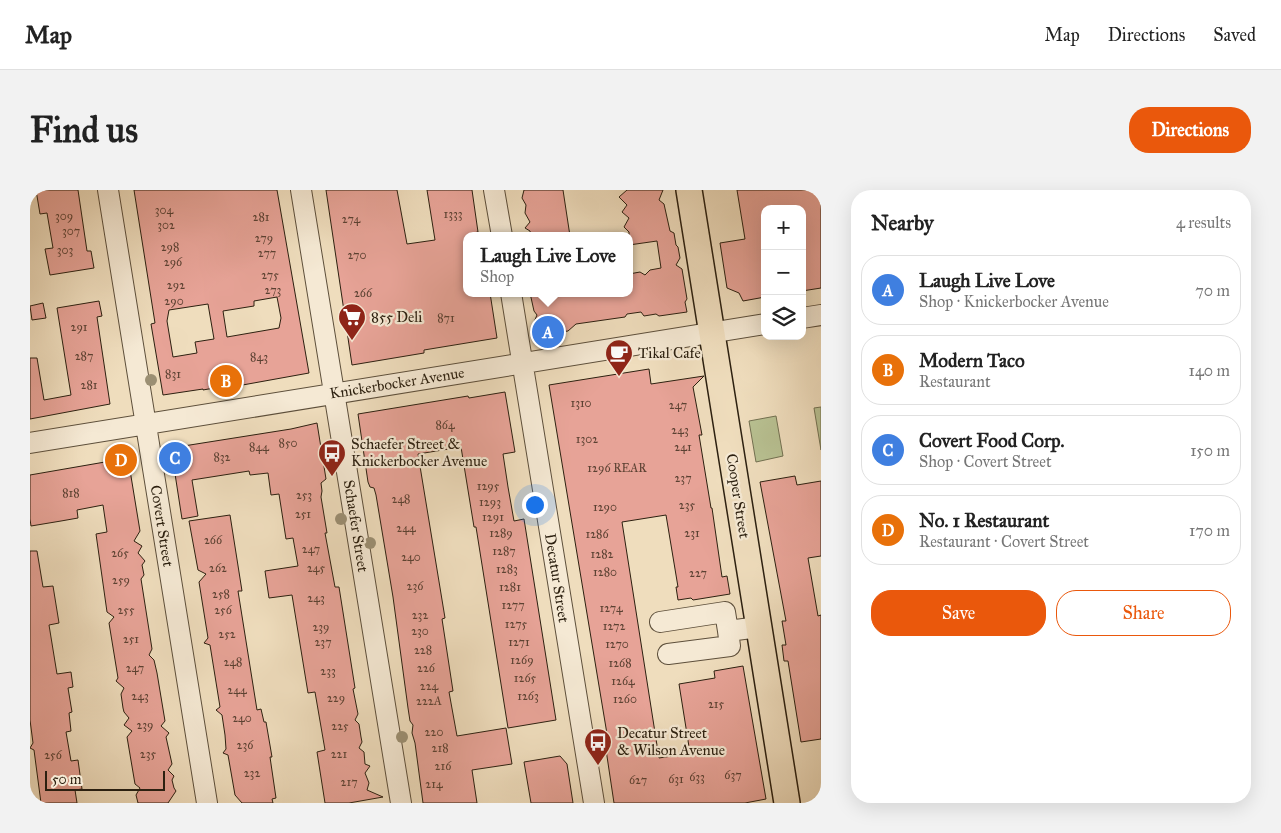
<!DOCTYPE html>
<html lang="en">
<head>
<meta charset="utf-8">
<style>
  :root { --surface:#fff; --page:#f2f2f2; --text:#222; --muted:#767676; --line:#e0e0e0; --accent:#ea580c }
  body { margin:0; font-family:"IM FELL Great Primer",serif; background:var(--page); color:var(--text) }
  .controls { position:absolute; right:15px; top:15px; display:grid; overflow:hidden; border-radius:10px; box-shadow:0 5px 20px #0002 }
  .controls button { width:45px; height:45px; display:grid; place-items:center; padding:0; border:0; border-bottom:1px solid var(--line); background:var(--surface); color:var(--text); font:25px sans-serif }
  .scale { position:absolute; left:15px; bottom:12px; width:120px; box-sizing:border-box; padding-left:5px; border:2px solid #2c2010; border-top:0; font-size:14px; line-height:18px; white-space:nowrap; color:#2c2010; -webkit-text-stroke:4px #f5e9d4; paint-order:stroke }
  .you { position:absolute; left:504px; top:314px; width:18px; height:18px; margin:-12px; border:4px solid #fff; border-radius:50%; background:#1a73e8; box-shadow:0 0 0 8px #1a73e833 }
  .badge { display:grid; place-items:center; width:32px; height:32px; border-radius:50%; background:var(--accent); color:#fff; font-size:16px; font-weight:700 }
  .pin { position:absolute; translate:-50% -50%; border:2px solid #fff; box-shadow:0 1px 5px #0006 }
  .popup { position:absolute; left:433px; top:42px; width:170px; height:65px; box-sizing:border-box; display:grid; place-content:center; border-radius:10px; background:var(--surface); filter:drop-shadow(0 1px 4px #0005); font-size:16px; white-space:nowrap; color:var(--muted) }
  .popup b { font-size:19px; color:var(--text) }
  .popup::after { content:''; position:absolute; left:50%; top:100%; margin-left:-10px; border:10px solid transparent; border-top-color:var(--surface) }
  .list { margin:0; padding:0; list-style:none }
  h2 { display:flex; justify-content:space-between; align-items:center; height:65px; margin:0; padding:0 20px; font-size:21px }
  h2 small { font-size:16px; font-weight:400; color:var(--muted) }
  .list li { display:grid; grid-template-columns:32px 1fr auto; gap:15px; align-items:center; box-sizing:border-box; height:70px; margin:0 10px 10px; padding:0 10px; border:1px solid var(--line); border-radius:20px }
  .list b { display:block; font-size:19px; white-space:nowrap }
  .list p { margin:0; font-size:16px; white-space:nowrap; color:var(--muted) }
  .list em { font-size:16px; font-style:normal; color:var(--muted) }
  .actions { display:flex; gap:10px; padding:15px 20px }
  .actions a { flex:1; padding:11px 0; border:1px solid var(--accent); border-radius:20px; text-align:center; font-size:18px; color:var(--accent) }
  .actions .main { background:var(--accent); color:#fff }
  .icon { flex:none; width:28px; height:28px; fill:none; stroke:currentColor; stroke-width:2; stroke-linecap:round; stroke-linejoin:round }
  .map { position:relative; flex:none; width:791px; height:613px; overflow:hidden; border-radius:20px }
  header { display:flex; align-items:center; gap:30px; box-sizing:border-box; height:70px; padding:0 25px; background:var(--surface); border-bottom:1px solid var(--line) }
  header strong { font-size:24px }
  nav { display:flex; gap:28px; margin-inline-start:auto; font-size:18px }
  .intro { display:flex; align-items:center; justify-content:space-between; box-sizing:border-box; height:120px; padding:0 30px }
  h1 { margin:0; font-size:35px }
  .button { padding:12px 22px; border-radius:20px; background:var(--accent); color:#fff; font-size:18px; font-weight:700 }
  main { display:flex; gap:30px; padding:0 30px }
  aside { flex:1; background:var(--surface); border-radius:20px; box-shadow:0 5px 20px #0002 }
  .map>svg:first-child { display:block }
</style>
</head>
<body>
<header>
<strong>Map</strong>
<nav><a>Map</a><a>Directions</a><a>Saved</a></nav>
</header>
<div class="intro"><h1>Find us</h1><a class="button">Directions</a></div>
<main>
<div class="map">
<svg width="791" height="613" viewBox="0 0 791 613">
  <rect width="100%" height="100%" fill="#efddbd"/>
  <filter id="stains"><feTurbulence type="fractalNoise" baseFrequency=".004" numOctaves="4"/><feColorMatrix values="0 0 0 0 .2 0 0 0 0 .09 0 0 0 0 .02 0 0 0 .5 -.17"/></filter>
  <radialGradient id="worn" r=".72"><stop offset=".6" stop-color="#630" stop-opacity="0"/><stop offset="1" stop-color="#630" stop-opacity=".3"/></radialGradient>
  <!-- green -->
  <path fill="#b8c192" stroke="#727051" d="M791,217V260L784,218Z
    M746,226L753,266L726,272L719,231Z"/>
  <!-- building -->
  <path fill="#e7a397" stroke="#2c2010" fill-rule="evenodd" d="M6,0H48L57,61H61L64,78L20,85L15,59L23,58L17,23L10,24Z
    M104,0H247L279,183L196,198L195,196L173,200V199L133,205L121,134L125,133ZM247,107L251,128L249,138L197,147L193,121L224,116V111ZM178,114L184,149L165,152L167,163L143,167L137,131L139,120Z
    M296,0H367L377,54L405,50L397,0H442L448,42L443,43V46H437V103H460L467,148L394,160V163L322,175Z
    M494,0H533L540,46H501L500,41L495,38L500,32L495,23L496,15L492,8Z
    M597,0H633L629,10L634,14L640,41L644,43L646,55L648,57L650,68L646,75L652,79L657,109L655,112L657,122L629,126L626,124L614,126L611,122L597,124L595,127L546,134L538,141L509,145L508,137L504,132L507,125L504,121L500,103H599V84L610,82L615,85L620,80L631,78L627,51L599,55V42L594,37L599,28L592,22L597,15L589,7Z
    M707,0H791V98L772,101V19H735V107L713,111L709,103L697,98L690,53L715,49Z
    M69,111L72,126L67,127L80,214L0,229V168H7L14,210L41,205L27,118Z
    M13,113L16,128L2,130L0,116Z
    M619,179L621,194L674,186L663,197L672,245H669L681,318H682L692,387L697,386L700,404L663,410L661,408L648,410L646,397H648L636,325L592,332L629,568L660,563L649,494L685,488L684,481L713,476L736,609L715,613H584L575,553L578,550L519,195Z
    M475,202L485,262L473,264L478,297L484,331L494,329L526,530L478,538L446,337H444L431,257L388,264L415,428L412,429L423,501L419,502L427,546L476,538L482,574L442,580L447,613H393L385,553L382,543L383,535L380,531L378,518L363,407L346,305L344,298L340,297L338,292L328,224L438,206L439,208Z
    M287,233L296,289L291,293L292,301L291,307L297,343H295L305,397H309L325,498L323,499L328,524L325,530L329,534L331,547L332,552L329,558L334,562L335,574L340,576L335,583L339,593L337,600L353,607L319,613H295L287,562L295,560L285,502L278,503L262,405L239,408L235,381L268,376L263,348L256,349L249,304L241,305L238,283L220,285L219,281L162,290L168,326L152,329L141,258L261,239Z
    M98,268L110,341L104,351L112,356L108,363L115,371L112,375L114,385L111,389L122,459L119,465L124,470L127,483L135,531L131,536L139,543L136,547L142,574L138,580L144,586L142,590L144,598L146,601L138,613H108L106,605L110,598L105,594L97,547L102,541L94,535L99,528L94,522L93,518L91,504L94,498L86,491L88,488L79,433L84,427L77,422L66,344L77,342L73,315L47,320L48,328L31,331L1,336L0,329V285Z
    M765,286L767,295L791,291V366L778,368L788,426L791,425V549L771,552L758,471H754L752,455H756L752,431H756L730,292Z
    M200,325L212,401H208L227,520L231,519L234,532H236L242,567H240L246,608L242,609L243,613H212L205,605L198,565L193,563L196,559L195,545L192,525L186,520L190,517L180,455L174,453L178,448L169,392L176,384L168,380L159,331Z
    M0,361H7L13,397L23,396L29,433L19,435L27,484L41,482L43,497L38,498L42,522L39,523L41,541L36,542L41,571L48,570L52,599L45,600L47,613H11L4,560L0,558L3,553L0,530Z
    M530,566L537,574L543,613H501L494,572Z"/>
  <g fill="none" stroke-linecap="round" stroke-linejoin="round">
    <!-- minor casing -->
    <g stroke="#5d4f3b" stroke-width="22">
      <path id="minor" d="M78,0L177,613
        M271,0L371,613
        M464,0L472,46
        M481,103L564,613
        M772,128L791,125
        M0,253L735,134
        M630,432L695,422L698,441L729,437
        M638,464L700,456L698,441"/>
    </g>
    <!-- major casing -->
    <g stroke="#2c2010" stroke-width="28">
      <path id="major" d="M659,0L757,613"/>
    </g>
    <!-- minor -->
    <use href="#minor" stroke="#f5e9d4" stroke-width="20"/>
    <!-- major -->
    <use href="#major" stroke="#efddbd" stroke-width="25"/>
  </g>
  <!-- trees -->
  <g fill="#9b8f73">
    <circle cx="121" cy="190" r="6"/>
    <circle cx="311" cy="329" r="6"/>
    <circle cx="340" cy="353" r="6"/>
    <circle cx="372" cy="547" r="6"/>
  </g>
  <!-- icons -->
  <defs>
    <g id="supermarket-pin" transform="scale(1.4375)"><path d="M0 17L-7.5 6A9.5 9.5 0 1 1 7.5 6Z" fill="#8f2418" stroke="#f5e9d4"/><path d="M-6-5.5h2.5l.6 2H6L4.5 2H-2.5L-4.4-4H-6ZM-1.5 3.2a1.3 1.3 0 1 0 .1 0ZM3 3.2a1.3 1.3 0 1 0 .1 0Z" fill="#fff"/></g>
    <g id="cafe-pin" transform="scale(1.4375)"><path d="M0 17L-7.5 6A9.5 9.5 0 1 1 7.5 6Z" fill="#8f2418" stroke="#f5e9d4"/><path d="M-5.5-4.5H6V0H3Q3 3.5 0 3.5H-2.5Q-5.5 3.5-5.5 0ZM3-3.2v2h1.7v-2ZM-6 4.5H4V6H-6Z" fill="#fff"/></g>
    <g id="bus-pin" transform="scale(1.4375)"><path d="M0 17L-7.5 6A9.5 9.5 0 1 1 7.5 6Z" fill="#8f2418" stroke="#f5e9d4"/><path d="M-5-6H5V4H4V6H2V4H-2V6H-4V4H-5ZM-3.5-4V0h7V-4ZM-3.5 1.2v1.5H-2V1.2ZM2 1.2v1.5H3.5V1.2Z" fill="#fff"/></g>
  </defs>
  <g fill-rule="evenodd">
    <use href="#supermarket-pin" x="322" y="127"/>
    <use href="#cafe-pin" x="589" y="163"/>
    <use href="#bus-pin" x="302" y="263"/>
    <use href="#bus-pin" x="568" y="552"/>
  </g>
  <g text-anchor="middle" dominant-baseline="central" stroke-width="4.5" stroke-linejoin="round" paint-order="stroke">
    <!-- number labels -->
    <g font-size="12" fill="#5b4132">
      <text x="134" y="20">304</text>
      <text x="423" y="24">1333</text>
      <text x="34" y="26">309</text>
      <text x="231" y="27">281</text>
      <text x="321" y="29">274</text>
      <text x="136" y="35">302</text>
      <text x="41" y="41">307</text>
      <text x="234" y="48">279</text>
      <text x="140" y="57">298</text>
      <text x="35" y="60">303</text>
      <text x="237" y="63">277</text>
      <text x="327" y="65">270</text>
      <text x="143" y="72">296</text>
      <text x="240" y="85">275</text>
      <text x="146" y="95">292</text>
      <text x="243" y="100">273</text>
      <text x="333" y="103">266</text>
      <text x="144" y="111">290</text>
      <text x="416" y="128">871</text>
      <text x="49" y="137">291</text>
      <text x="54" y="166">287</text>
      <text x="229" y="167">843</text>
      <text x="143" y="184">831</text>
      <text x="59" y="195">281</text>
      <text x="551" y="213">1310</text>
      <text x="648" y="215">247</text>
      <text x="415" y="235">864</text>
      <text x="650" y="240">243</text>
      <text x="557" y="249">1302</text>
      <text x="258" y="253">850</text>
      <text x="229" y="257">844</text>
      <text x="653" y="257">241</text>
      <text x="192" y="267">832</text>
      <text x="587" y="278">1296 REAR</text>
      <text x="653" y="288">237</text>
      <text x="458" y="296">1295</text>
      <text x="41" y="303">818</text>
      <text x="274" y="305">253</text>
      <text x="371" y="309">248</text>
      <text x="460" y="312">1293</text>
      <text x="657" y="315">235</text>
      <text x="575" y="317">1290</text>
      <text x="273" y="324">251</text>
      <text x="463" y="327">1291</text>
      <text x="376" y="338">244</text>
      <text x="471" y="343">1289</text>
      <text x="662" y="343">231</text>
      <text x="567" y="344">1286</text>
      <text x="183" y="350">266</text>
      <text x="281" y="359">247</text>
      <text x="474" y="361">1287</text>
      <text x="90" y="363">265</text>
      <text x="572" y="364">1282</text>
      <text x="381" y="367">240</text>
      <text x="188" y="378">262</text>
      <text x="286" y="378">245</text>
      <text x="477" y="379">1283</text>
      <text x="575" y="382">1280</text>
      <text x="668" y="383">227</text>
      <text x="91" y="390">259</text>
      <text x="385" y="396">236</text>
      <text x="480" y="397">1281</text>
      <text x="191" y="404">258</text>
      <text x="286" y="408">243</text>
      <text x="483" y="415">1277</text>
      <text x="581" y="418">1274</text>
      <text x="96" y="420">255</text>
      <text x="193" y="420">256</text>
      <text x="390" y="425">232</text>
      <text x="486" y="434">1275</text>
      <text x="584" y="436">1272</text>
      <text x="291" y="437">239</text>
      <text x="390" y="441">230</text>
      <text x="197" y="444">252</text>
      <text x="101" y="449">251</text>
      <text x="293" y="452">237</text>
      <text x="489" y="452">1271</text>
      <text x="587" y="454">1270</text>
      <text x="393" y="460">228</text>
      <text x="492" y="470">1269</text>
      <text x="203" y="472">248</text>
      <text x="590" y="473">1268</text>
      <text x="105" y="478">247</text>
      <text x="396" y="478">226</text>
      <text x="298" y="481">233</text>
      <text x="495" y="488">1265</text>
      <text x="593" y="491">1264</text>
      <text x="399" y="496">224</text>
      <text x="207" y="500">244</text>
      <text x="110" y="506">243</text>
      <text x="498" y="506">1263</text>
      <text x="306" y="508">229</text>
      <text x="595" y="509">1260</text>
      <text x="399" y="511">222A</text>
      <text x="686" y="514">215</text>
      <text x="212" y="528">240</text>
      <text x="115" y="535">239</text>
      <text x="310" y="536">225</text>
      <text x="404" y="542">220</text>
      <text x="215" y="555">236</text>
      <text x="410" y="558">218</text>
      <text x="118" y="564">235</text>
      <text x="309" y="564">221</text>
      <text x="23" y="565">256</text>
      <text x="413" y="576">216</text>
      <text x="222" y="583">232</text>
      <text x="703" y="585">637</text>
      <text x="667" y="587">633</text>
      <text x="646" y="589">631</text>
      <text x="608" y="590">627</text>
      <text x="319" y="592">217</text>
      <text x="404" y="594">214</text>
    </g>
    <!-- poi labels -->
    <g font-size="15" fill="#2c2010" stroke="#f5e9d4" text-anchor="start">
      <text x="341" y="127">855 Deli</text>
      <text x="608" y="163">Tikal Cafe</text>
      <text x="321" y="254">Schaefer Street &amp;<tspan x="321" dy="17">Knickerbocker Avenue</tspan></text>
      <text x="587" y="543">Decatur Street<tspan x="587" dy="17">&amp; Wilson Avenue</tspan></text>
    </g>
    <!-- street labels -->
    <g font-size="15" fill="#2c2010" stroke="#f5e9d4">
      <text transform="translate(367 193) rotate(-9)">Knickerbocker Avenue</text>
      <text transform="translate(708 306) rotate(81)">Cooper Street</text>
      <text transform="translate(132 336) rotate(81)">Covert Street</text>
      <text transform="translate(326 336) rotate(81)">Schaefer Street</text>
      <text transform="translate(527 388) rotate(81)">Decatur Street</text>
    </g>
  </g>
  <rect width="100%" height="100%" filter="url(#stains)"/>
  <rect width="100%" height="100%" fill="url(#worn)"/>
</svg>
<div class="controls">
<button>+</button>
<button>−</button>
<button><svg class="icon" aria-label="layers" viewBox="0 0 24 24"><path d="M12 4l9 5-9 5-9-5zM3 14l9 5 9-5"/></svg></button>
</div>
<div class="scale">50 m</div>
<div class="you"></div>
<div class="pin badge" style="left:518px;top:142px;background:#3f7fe0">A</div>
<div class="popup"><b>Laugh Live Love</b>Shop</div>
<div class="pin badge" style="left:196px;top:191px;background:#e8710a">B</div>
<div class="pin badge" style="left:145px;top:268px;background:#3f7fe0">C</div>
<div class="pin badge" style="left:91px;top:270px;background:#e8710a">D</div>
</div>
<aside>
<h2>Nearby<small>4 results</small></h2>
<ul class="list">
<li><span class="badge" style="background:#3f7fe0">A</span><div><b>Laugh Live Love</b><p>Shop · Knickerbocker Avenue</p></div><em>70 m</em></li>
<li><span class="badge" style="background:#e8710a">B</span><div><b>Modern Taco</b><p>Restaurant</p></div><em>140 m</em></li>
<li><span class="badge" style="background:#3f7fe0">C</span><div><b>Covert Food Corp.</b><p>Shop · Covert Street</p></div><em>150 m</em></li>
<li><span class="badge" style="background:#e8710a">D</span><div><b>No. 1 Restaurant</b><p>Restaurant · Covert Street</p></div><em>170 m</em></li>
</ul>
<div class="actions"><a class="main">Save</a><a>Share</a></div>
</aside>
</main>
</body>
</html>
